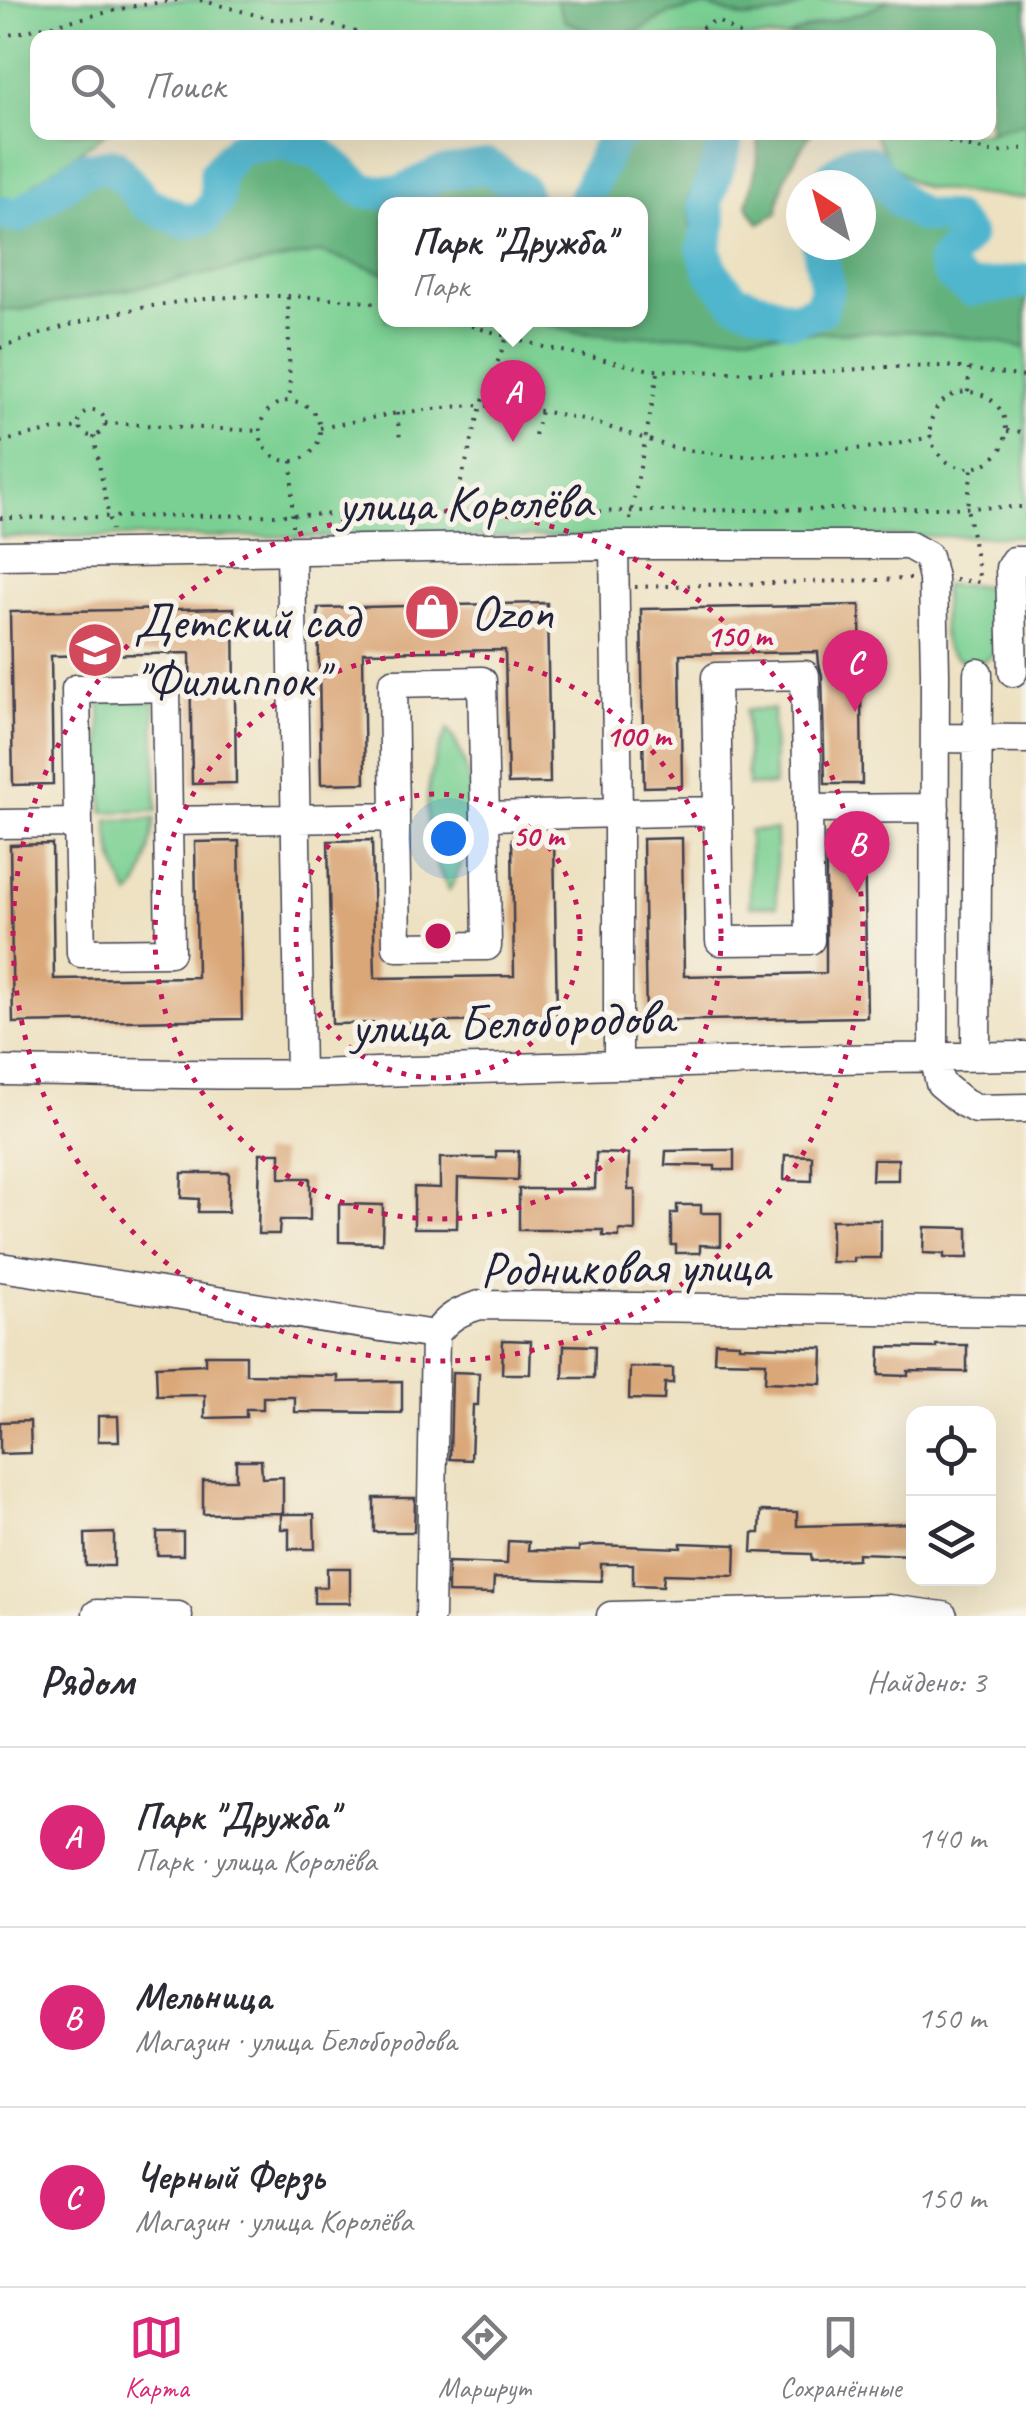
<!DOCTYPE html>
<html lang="ru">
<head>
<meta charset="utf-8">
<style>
  :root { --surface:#fff; --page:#f7f7f7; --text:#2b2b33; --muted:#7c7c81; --line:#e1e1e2; --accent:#db2777 }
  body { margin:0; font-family:Caveat,sans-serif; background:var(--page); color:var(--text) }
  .controls { position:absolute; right:30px; bottom:30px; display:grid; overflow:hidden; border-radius:20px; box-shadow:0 10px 40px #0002 }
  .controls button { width:90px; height:90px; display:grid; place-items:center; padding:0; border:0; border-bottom:2px solid var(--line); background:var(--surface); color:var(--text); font:50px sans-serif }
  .compass { position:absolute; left:786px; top:170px; width:90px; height:90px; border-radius:50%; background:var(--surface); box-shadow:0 10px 40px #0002; rotate:324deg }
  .you { position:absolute; left:448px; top:838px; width:35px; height:35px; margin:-25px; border:8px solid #fff; border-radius:50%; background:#1a73e8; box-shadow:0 0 0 15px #1a73e833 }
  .badge { display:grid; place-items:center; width:65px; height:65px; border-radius:50%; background:var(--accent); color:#fff; font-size:32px; font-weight:700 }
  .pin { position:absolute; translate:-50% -82px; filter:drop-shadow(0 2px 5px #0008) }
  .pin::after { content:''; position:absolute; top:52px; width:35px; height:30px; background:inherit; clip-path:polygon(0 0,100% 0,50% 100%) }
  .popup { position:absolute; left:378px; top:197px; width:270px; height:130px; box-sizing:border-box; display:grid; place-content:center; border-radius:20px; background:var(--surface); filter:drop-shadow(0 2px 8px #0005); font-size:32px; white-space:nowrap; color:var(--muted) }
  .popup b { font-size:38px; color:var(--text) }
  .popup::after { content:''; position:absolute; left:50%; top:100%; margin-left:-20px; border:20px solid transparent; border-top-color:var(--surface) }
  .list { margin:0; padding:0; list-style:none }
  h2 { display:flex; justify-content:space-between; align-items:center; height:130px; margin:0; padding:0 40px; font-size:42px }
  h2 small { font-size:32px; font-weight:400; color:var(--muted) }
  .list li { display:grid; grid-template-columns:65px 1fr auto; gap:30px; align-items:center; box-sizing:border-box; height:180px; padding:0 40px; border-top:2px solid var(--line) }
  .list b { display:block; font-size:38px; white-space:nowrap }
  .list p { margin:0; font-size:32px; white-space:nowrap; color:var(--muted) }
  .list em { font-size:32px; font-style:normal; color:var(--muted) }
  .icon { flex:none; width:55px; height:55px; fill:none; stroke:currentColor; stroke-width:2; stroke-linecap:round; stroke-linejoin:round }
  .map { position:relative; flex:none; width:1026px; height:1616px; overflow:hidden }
  .search { position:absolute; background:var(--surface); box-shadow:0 10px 40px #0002; left:30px; right:30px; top:30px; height:110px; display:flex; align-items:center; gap:25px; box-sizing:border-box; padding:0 35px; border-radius:20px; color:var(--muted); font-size:38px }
  .sheet { height:670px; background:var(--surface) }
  nav { display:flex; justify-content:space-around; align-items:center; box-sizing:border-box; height:140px; border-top:2px solid var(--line); background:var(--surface); font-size:28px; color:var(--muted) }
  nav a { display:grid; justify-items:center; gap:5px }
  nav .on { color:var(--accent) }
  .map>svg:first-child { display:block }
</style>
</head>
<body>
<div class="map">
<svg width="1026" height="1616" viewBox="0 0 1026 1616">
  <rect width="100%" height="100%" fill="#f7f3e8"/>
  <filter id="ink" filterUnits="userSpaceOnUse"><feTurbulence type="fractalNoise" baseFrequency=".01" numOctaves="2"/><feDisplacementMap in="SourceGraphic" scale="20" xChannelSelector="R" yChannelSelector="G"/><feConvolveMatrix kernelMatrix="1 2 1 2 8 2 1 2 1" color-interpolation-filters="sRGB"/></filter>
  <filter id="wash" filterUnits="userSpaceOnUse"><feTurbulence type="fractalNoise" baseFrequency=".0048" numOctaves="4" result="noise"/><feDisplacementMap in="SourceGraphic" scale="40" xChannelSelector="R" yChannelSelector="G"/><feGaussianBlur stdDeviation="2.25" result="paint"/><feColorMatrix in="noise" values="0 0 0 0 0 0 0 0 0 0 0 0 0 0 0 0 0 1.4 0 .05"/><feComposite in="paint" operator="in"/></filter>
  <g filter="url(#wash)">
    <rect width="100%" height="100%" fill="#ede1c1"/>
    <!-- green -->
    <path fill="#7ad093" stroke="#4e7967" stroke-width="2.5" d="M0,0H556L565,21L638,31L670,13L707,6L744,18L781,14L812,0H889C859,20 819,19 788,38H38V132L106,133L34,184L0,220Z
      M1026,123V198L980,195L925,188L910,181L890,163L874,133L988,132L989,131Z
      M321,252L385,273L386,320H534L574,332L615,336L912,331L994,341L1026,348V536L0,537V310H20Z
      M944,585L995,586C997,606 1004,633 995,651C985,671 949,663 944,642C941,627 944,602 944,585Z
      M154,701L157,811L103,812L100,702Z
      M773,709L774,785L748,786L746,710Z
      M448,729C481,781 477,839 449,891C420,838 420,783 448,729Z
      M155,819C150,844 148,877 130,896C117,873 109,846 108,820Z
      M776,830L777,906H750L749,831Z"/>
    <!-- forest -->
    <path fill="#63b27d" stroke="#426a5c" stroke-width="2.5" d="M556,0H812L781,14L744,18L707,6L670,13L638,31L602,36L565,21Z
      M889,0H1026V123L989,131L988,38L788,37C820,19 859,19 889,0Z
      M636,133H715L699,178L688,197L692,239L699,260L754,311H827C843,284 836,274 827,245H861V185H834L845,170L867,171L881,186L907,221H930L951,232C941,257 939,267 954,291L976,296L1021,290L1026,286V348L994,341L912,331L615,336L574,332L534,320H640V205L597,204L618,147Z
      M757,133H811C794,159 779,182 778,213L759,223L747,205C753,181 761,157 757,133Z
      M265,151C290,152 310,160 330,174C348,186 362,200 384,201C397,201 411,200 422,195C430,192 435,186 442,182C470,167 499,179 514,204L386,205L385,273L321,252L20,310H0V220L9,226L34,219L52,206L68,189L87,180L109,178C149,207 141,227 199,230L215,217L225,197L228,175L244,160Z"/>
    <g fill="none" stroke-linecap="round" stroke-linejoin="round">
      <!-- river -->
      <path stroke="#4fb6ce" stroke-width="35" d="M727,132L723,151L705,203L710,222L704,249L712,273L735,300L793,319L821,309L827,287L819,245
        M829,185L831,178L852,161L870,163L900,201L920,215L952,219L967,236L944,262L951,275L971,289L1026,281
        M582,205L612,140L623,132
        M0,213L19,216L84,169L113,165L146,203L186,222L204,218L217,201V172L240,147L281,142L320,153L364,191L400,193L439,174L488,166L522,190L527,205"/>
    </g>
    <g id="blocks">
      <!-- building -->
      <path fill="#daa779" d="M547,603L550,783L508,784L505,650L363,652L365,783L321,784L318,608Z
        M860,605L862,784H825L822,675L819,664L818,652L680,654L682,786L644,787L641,609Z
        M234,608L236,783L192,784L190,653L51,656L53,784L13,785L10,612Z
        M826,835H864L867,1017L646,1021L643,839L682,838L684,976L826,973Z
        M554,838L557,1020L332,1024L328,841L372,840L375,978L514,976L512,839Z
        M239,841L242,1019L13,1023L10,845L52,844L54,979L197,977L195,842Z
        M715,1150H734V1170H715V1166L665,1165L666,1151Z
        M496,1151H519L518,1180L458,1178L457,1228H414V1187L440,1188V1158H496Z
        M260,1153H280V1178H310V1220H280L279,1234H258Z
        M596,1153L629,1154L628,1190H635V1231L619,1230V1237L603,1236V1230H519V1189H595Z
        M785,1155L812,1156V1181L784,1180Z
        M873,1159H898V1180H872Z
        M182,1173H229L228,1212H198L199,1199L181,1198Z
        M339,1204L383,1205L382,1243L339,1242Z
        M677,1205H701V1213H721V1246L700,1245V1253H676V1245H671V1213H677Z
        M831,1220H881V1258H854V1262H831Z
        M924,1227L968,1228V1258H944V1254L923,1253Z
        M503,1340L531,1341L530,1374H502Z
        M715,1342L739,1343V1346L823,1348L822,1384L765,1382L766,1362L714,1361Z
        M564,1345L595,1346L594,1378H563Z
        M936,1345H967V1372L908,1371V1376L879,1375L880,1347L936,1348Z
        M205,1355H246V1374L338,1376V1382L402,1381V1413L295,1412V1397H263V1409H246V1417L205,1418V1395L157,1396L156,1366L205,1364Z
        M630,1367L673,1368V1383H665L664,1400L629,1399Z
        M452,1372L479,1373L478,1405H473L471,1460L450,1459Z
        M98,1416H118L119,1441H98Z
        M30,1421L31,1453L0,1454V1422Z
        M236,1460H261L262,1478L283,1477V1513L203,1514V1480H236Z
        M374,1498H415L414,1532H374Z
        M761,1511L797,1512V1526L914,1523V1555L858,1553V1559L812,1561L811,1554L752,1552L753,1533H760Z
        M281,1514H314L315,1549H289V1529H281Z
        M157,1532H183V1555H157Z
        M114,1533V1566H86L85,1534Z
        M508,1541L529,1542L528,1550L579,1551V1547L596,1545L681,1548V1543L736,1545L735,1576L664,1574L663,1586L633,1585V1564H601V1581L494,1578L493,1594L448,1593V1562L507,1564Z
        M327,1568H350V1603H314V1587H327Z"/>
    </g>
  </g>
  <g filter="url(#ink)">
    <use href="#blocks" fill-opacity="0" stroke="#403f4f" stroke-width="2.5"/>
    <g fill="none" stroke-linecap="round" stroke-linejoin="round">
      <!-- minor casing -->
      <g stroke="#403f4f" stroke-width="31">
        <path id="minor" d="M614,545L618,813V1064
          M291,551L300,1074
          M0,555L614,545H908L928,556L933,578L935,673L934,1056L940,1083L964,1103L976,1109L1026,1108
          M1013,672L1010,568L1014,561H1026
          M935,738L1026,739
          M718,811L720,941L810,940L808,809
          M395,817L397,947L487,946L485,816
          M78,823L81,953L170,952L168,821
          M0,824L78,823L76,689L166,687L168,821L395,817L393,683L482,681L485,816L718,811L716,677L805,675L808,809L935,808
          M976,1056L978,673
          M0,1071C101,1072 203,1076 304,1074C545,1068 785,1058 1026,1056
          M0,1267C145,1288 289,1314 435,1335C447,1318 459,1311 480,1305L1026,1312
          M97,1614L178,1616
          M430,1616L435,1335
          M611,1616L889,1609L943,1616"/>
      </g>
      <!-- path -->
      <path stroke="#403f4f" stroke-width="4" stroke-dasharray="2.5 8" stroke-linecap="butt" d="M200,0L271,19L316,20L376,38
        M0,37L135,6L178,0
        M683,38L716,20L746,38
        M930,132L945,141L995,153L1026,148
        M288,297L290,401
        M451,320L544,347L651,370L799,374L885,367L946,366L1026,377
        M0,348C24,340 48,331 73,324C173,295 283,288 386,305
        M968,392L969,369
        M930 430a38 38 0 1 1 76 0a38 38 0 1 1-76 0Z
        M260 431a30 30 0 1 1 60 0a30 30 0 1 1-60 0Z
        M79 423a13 13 0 1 1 26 0a13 13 0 1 1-26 0Z
        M397,413L400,439
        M105,423L260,431
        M320,428L397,413L472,405L524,408L583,419L674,448L731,456L791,455L886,446L931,437
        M1007,431L1026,432
        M535,435L541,411
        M94,436L111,530
        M0,442L44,432L79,427
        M292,461V526
        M0,518L1026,507
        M630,520L658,373
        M450,523L481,406L507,337
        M955,580L980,582L967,507L972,468
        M635,587L910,579"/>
      <!-- minor -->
      <use href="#minor" stroke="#fff" stroke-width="28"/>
    </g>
  </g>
  <!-- distance rings -->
  <g fill="none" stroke="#c2185b" stroke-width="5" stroke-dasharray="5 10">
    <circle cx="438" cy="936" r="142"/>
    <circle cx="438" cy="936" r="283"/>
    <circle cx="438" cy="936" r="425"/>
  </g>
  <!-- icons -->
  <defs>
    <g id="shop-disc" transform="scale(2.875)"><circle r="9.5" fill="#d1495b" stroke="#f7f3e8"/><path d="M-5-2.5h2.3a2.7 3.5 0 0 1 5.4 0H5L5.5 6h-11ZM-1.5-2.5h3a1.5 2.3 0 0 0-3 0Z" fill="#fff"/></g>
    <g id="school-disc" transform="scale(2.875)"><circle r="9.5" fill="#d1495b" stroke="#f7f3e8"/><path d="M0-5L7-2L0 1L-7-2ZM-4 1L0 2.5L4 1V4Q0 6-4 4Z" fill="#fff"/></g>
  </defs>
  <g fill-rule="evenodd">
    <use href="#shop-disc" x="432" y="612"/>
    <use href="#school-disc" x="95" y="650"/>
  </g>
  <g text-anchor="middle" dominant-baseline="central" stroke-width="10" stroke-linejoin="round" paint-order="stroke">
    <!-- street labels -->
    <g font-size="50" fill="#22223b" stroke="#f7f3e8">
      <text transform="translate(465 503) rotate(-1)">улица Королёва</text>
      <text transform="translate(512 1022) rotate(-2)">улица Белобородова</text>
      <text transform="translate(625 1267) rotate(-1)">Родниковая улица</text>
    </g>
    <!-- poi labels -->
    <g font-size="50" fill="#22223b" stroke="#f7f3e8" text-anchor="start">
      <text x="471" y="612">Ozon</text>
      <text x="134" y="621">Детский сад<tspan x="134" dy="58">"Филиппок"</tspan></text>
    </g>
  </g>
  <circle cx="438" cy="936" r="15" fill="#c2185b" stroke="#f7f3e8" stroke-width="5"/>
  <g font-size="30" text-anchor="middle" font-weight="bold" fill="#c2185b" stroke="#f7f3e8" stroke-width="10" stroke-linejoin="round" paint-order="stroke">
    <text x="739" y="646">150 m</text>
    <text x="638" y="746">100 m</text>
    <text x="538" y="846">50 m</text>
  </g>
</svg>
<div class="controls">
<button><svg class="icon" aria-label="locate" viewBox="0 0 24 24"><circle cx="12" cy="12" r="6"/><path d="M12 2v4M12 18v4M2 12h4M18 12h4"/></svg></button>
<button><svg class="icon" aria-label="layers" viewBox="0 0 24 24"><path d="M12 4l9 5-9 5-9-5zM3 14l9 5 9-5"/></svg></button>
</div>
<svg class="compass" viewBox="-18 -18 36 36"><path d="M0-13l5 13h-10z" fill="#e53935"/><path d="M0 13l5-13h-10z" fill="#7c7c81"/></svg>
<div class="you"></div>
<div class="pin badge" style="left:513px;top:442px">A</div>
<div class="popup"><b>Парк &quot;Дружба&quot;</b>Парк</div>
<div class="pin badge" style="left:857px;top:893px">B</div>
<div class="pin badge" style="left:855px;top:712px">C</div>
<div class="search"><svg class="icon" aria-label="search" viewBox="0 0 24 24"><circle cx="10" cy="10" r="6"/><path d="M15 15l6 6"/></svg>Поиск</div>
</div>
<section class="sheet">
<h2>Рядом<small>Найдено: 3</small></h2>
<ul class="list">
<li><span class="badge">A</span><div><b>Парк &quot;Дружба&quot;</b><p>Парк · улица Королёва</p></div><em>140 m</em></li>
<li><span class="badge">B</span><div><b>Мельница</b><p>Магазин · улица Белобородова</p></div><em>150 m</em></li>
<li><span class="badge">C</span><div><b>Черный Ферзь</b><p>Магазин · улица Королёва</p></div><em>150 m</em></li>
</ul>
</section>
<nav>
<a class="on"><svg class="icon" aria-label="map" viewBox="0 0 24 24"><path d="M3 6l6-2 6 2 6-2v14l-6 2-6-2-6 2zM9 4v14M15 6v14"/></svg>Карта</a>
<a><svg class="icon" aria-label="directions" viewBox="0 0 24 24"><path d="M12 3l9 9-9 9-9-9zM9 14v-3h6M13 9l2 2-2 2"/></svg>Маршрут</a>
<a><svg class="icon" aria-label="saved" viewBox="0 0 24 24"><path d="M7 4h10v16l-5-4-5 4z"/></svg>Сохранённые</a>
</nav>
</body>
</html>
